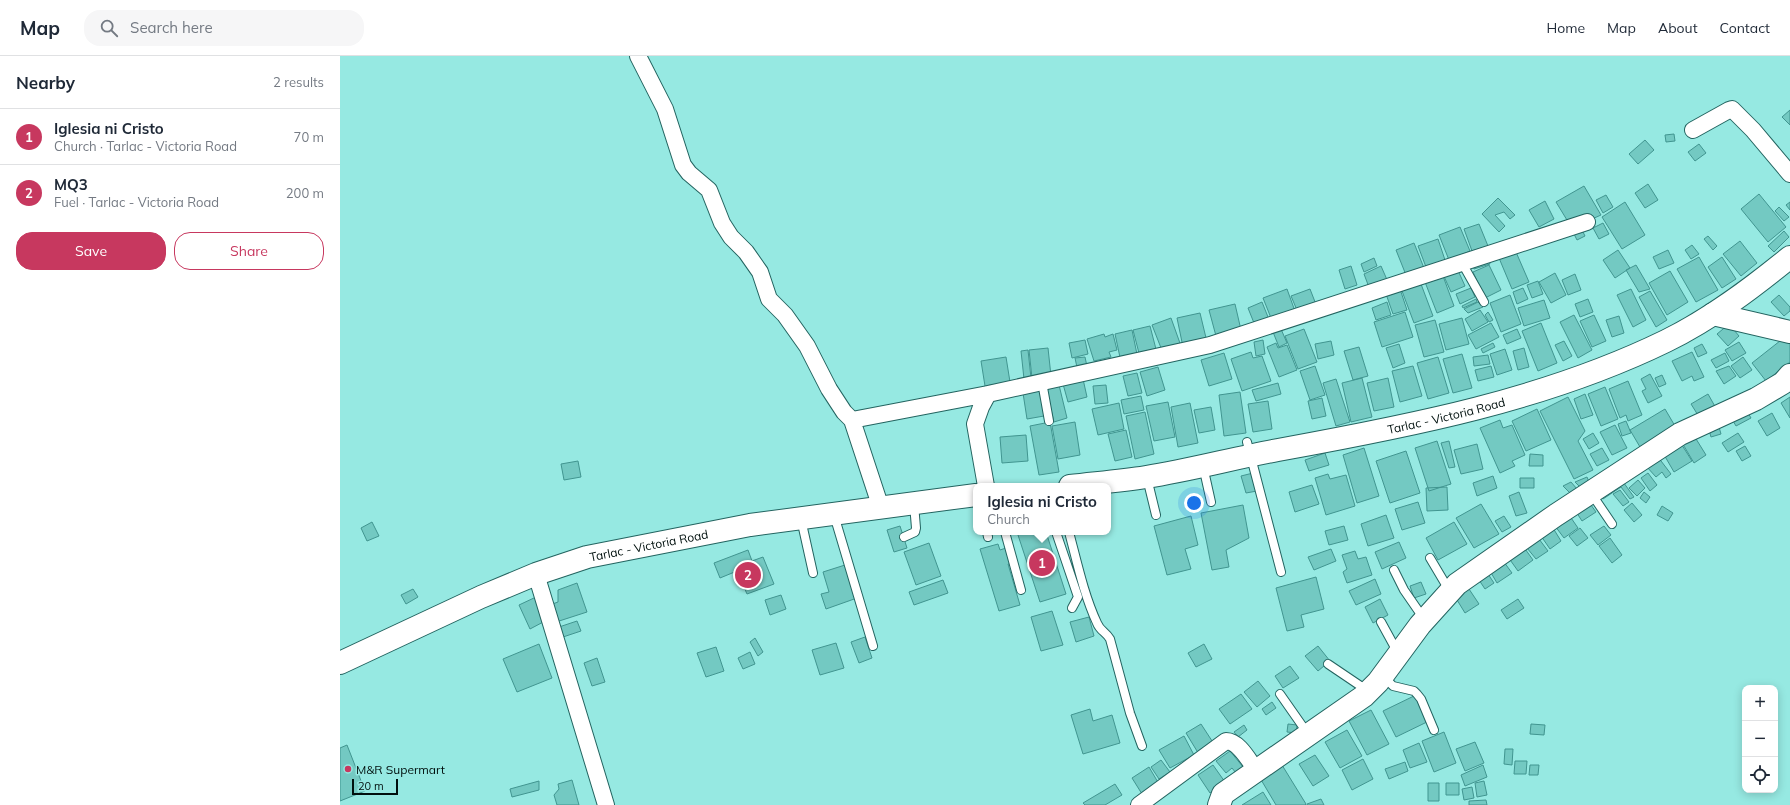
<!DOCTYPE html>
<html lang="en">
<head>
<meta charset="utf-8">
<style>
  :root { --surface:#fff; --page:#f6f6f7; --text:#1f2937; --muted:#747a83; --line:#e0e1e3; --accent:#c7385f }
  body { margin:0; font-family:Mulish,sans-serif; background:var(--page); color:var(--text) }
  .controls { position:absolute; right:12px; bottom:12px; display:grid; overflow:hidden; border-radius:8px; box-shadow:0 2px 10px #0003 }
  .controls button { width:36px; height:36px; display:grid; place-items:center; padding:0; border:0; border-bottom:1px solid var(--line); background:var(--surface); color:var(--text); font:20px sans-serif }
  .scale { position:absolute; left:12px; bottom:10px; width:46px; box-sizing:border-box; padding-left:4px; border:2px solid #00100e; border-top:0; font-size:11px; line-height:14px; white-space:nowrap; color:#00100e; -webkit-text-stroke:3px #96e9e2; paint-order:stroke }
  .you { position:absolute; left:854px; top:447px; width:14px; height:14px; margin:-10px; border:3px solid #fff; border-radius:50%; background:#1a73e8; box-shadow:0 0 0 6px #1a73e833 }
  .badge { display:grid; place-items:center; width:26px; height:26px; border-radius:50%; background:var(--accent); color:#fff; font-size:13px; font-weight:700 }
  .pin { position:absolute; translate:-50% -50%; border:2px solid #fff; box-shadow:0 1px 4px #0006 }
  .popup { position:absolute; left:633px; top:427px; width:138px; height:52px; box-sizing:border-box; display:grid; place-content:center; border-radius:8px; background:var(--surface); filter:drop-shadow(0 1px 3px #0005); font-size:13px; white-space:nowrap; color:var(--muted) }
  .popup b { font-size:15px; color:var(--text) }
  .popup::after { content:''; position:absolute; left:50%; top:100%; margin-left:-8px; border:8px solid transparent; border-top-color:var(--surface) }
  .list { margin:0; padding:0; list-style:none }
  h2 { display:flex; justify-content:space-between; align-items:center; height:52px; margin:0; padding:0 16px; font-size:17px }
  h2 small { font-size:13px; font-weight:400; color:var(--muted) }
  .list li { display:grid; grid-template-columns:26px 1fr auto; gap:12px; align-items:center; box-sizing:border-box; height:56px; padding:0 16px; border-top:1px solid var(--line) }
  .list b { display:block; font-size:15px; white-space:nowrap }
  .list p { margin:0; font-size:13px; white-space:nowrap; color:var(--muted) }
  .list em { font-size:13px; font-style:normal; color:var(--muted) }
  .actions { display:flex; gap:8px; padding:12px 16px }
  .actions a { flex:1; padding:9px 0; border:1px solid var(--accent); border-radius:16px; text-align:center; font-size:14px; color:var(--accent) }
  .actions .main { background:var(--accent); color:#fff }
  .icon { flex:none; width:22px; height:22px; fill:none; stroke:currentColor; stroke-width:2; stroke-linecap:round; stroke-linejoin:round }
  .map { position:relative; flex:none; width:1450px; height:749px; overflow:hidden }
  header { display:flex; align-items:center; gap:24px; box-sizing:border-box; height:56px; padding:0 20px; background:var(--surface); border-bottom:1px solid var(--line) }
  header strong { font-size:19px }
  nav { display:flex; gap:22px; margin-inline-start:auto; font-size:14px }
  .search { width:280px; height:36px; background:var(--page); display:flex; align-items:center; gap:10px; box-sizing:border-box; padding:0 14px; border-radius:16px; color:var(--muted); font-size:15px }
  main { display:flex }
  aside { flex:1; background:var(--surface) }
  .map>svg:first-child { display:block }
</style>
</head>
<body>
<header>
<strong>Map</strong>
<div class="search"><svg class="icon" aria-label="search" viewBox="0 0 24 24"><circle cx="10" cy="10" r="6"/><path d="M15 15l6 6"/></svg>Search here</div>
<nav><a>Home</a><a>Map</a><a>About</a><a>Contact</a></nav>
</header>
<main>
<aside>
<h2>Nearby<small>2 results</small></h2>
<ul class="list">
<li><span class="badge">1</span><div><b>Iglesia ni Cristo</b><p>Church · Tarlac - Victoria Road</p></div><em>70 m</em></li>
<li><span class="badge">2</span><div><b>MQ3</b><p>Fuel · Tarlac - Victoria Road</p></div><em>200 m</em></li>
</ul>
<div class="actions"><a class="main">Save</a><a>Share</a></div>
</aside>
<div class="map">
<svg width="1450" height="749" viewBox="0 0 1450 749">
  <rect width="100%" height="100%" fill="#96e9e2"/>
  <!-- building -->
  <path fill="#73c9c2" stroke="#419590" d="M1450,54V69L1442,61Z
    M1334,78L1335,85L1326,86L1325,79Z
    M1305,84L1314,94L1298,108L1289,98Z
    M1359,88L1366,97L1355,105L1348,96Z
    M1308,128L1318,144L1305,152L1295,137Z
    M1244,130L1261,159L1252,163L1249,158L1230,169L1216,146Z
    M1419,138L1446,171L1428,186L1401,153Z
    M1266,139L1273,151L1263,157L1256,144Z
    M1158,142L1175,159L1170,163L1164,156L1155,159L1165,170L1159,176L1142,158Z
    M1205,145L1214,163L1199,171L1189,154Z
    M1285,146L1305,179L1282,193L1262,161Z
    M1450,146V154L1446,149Z
    M1439,151L1449,161L1444,165L1435,155Z
    M1263,167L1269,178L1259,183L1253,172Z
    M1139,168L1148,190L1132,195L1124,173Z
    M1120,171L1130,195L1109,204L1099,179Z
    M1241,172L1245,180L1237,184L1233,176Z
    M1444,175L1449,181L1434,196L1428,190Z
    M1368,180L1377,190L1373,194L1364,183Z
    M1098,183L1105,204L1086,211L1078,190Z
    M1400,185L1417,207L1401,220L1383,198Z
    M1074,187L1084,212L1066,219L1056,194Z
    M1352,189L1359,198L1351,203L1345,194Z
    M1278,194L1290,212L1275,222L1263,204Z
    M1328,194L1334,207L1319,213L1313,201Z
    M1176,196L1189,226L1172,233L1159,202Z
    M1147,200L1150,208L1134,213L1131,206Z
    M1359,201L1378,234L1356,246L1337,213Z
    M1382,201L1396,223L1382,232L1368,211Z
    M1034,202L1037,210L1024,216L1021,208Z
    M1149,209L1161,234L1145,242L1133,216Z
    M1296,209L1310,233L1299,236L1286,214Z
    M1011,210L1017,229L1005,233L999,214Z
    M1041,210L1048,226L1030,234L1024,218Z
    M1116,210L1125,230L1111,236L1102,216Z
    M1330,215L1348,246L1327,259L1309,227Z
    M1215,217L1226,239L1211,247L1199,226Z
    M1235,218L1241,234L1228,239L1222,224Z
    M1103,220L1114,250L1097,257L1085,226Z
    M1198,225L1203,238L1192,242L1187,229Z
    M1081,228L1093,260L1074,267L1062,235Z
    M1131,232L1135,241L1120,248L1116,238Z
    M1183,232L1188,243L1177,248L1173,236Z
    M947,233L956,258L933,267L923,242Z
    M970,233L977,251L959,259L951,240Z
    M1060,233L1067,254L1053,258L1046,238Z
    M1291,233L1306,264L1293,271L1277,239Z
    M1310,235L1327,264L1316,271L1299,241Z
    M1170,239L1181,268L1161,276L1150,247Z
    M1439,239L1450,251V255L1444,260L1431,246Z
    M1136,243L1137,246L1123,252L1122,250Z
    M1248,243L1253,256L1240,261L1235,248Z
    M1204,244L1210,262L1184,270L1178,252Z
    M922,246L930,266L916,272L908,252Z
    M1047,246L1051,259L1036,264L1032,252Z
    M1138,246L1143,251L1128,257L1124,253Z
    M895,248L901,274L876,280L869,254Z
    M1140,254L1148,266L1132,275L1125,263Z
    M1065,256L1073,281L1042,291L1034,266Z
    M1148,256L1153,264L1149,266L1145,259Z
    M860,257L867,286L843,291L837,262Z
    M1234,259L1252,294L1238,302L1220,266Z
    M1254,259L1266,285L1252,291L1240,265Z
    M1279,260L1284,277L1272,281L1266,264Z
    M831,262L841,290L823,297L812,269Z
    M1122,262L1129,288L1106,294L1099,268Z
    M1095,264L1104,296L1084,301L1075,269Z
    M1151,267L1159,281L1136,293L1128,279Z
    M1201,267L1217,307L1198,315L1182,275Z
    M1389,268L1399,280L1388,290L1377,278Z
    M810,270L817,297L800,301L793,274Z
    M941,273L947,287L939,291L933,276Z
    M964,273L977,306L958,313L945,280Z
    M1177,273L1181,282L1167,288L1163,279Z
    M792,274L798,303L781,306L775,278Z
    M764,278L765,281L773,278L777,294L769,296L771,301L754,305L747,283Z
    M1445,281L1450,287V306L1426,325L1412,307Z
    M745,284L748,298L732,302L729,287Z
    M923,284L925,298L916,300L914,286Z
    M991,285L994,299L978,303L975,288Z
    M1224,285L1232,300L1223,305L1215,289Z
    M1399,286L1406,297L1392,305L1385,294Z
    M936,287L938,292L947,289L957,314L939,321L927,291Z
    M1153,287L1155,291L1143,297L1141,293Z
    M1059,288L1065,307L1053,312L1046,292Z
    M1362,288L1367,297L1358,301L1354,292Z
    M1019,291L1028,320L1013,324L1004,295Z
    M708,292L711,320L692,322L689,294Z
    M1184,292L1189,311L1178,314L1173,295Z
    M1165,293L1172,314L1157,319L1150,298Z
    M688,294L691,322L684,323L681,295Z
    M911,296L913,302L922,300L931,325L902,335L891,303Z
    M1352,296L1364,321L1354,325L1352,320L1342,325L1332,305Z
    M884,297L892,323L869,330L861,304Z
    M1385,297L1389,305L1376,312L1371,304Z
    M1122,298L1132,332L1113,337L1103,303Z
    M1148,299L1150,308L1134,310L1133,301Z
    M666,301L670,326L645,330L641,305Z
    M745,301L748,315L738,316L735,302Z
    M1098,301L1109,337L1088,343L1077,307Z
    M1403,301L1412,314L1400,322L1391,310Z
    M975,310L985,339L970,344L960,315Z
    M1073,310L1082,340L1060,346L1052,315Z
    M1151,310L1154,321L1138,325L1135,314Z
    M1389,310L1396,320L1384,328L1376,315Z
    M818,311L825,334L807,340L800,316Z
    M797,317L802,337L788,340L783,320Z
    M1310,318L1322,340L1308,347L1302,335L1306,333L1301,323Z
    M1322,319L1326,328L1319,331L1315,322Z
    M1022,322L1032,361L1011,366L1002,327Z
    M1048,322L1054,351L1034,355L1027,327Z
    M743,323L747,341L728,346L723,328Z
    M996,323L1010,366L996,370L983,327Z
    M1288,325L1302,359L1288,365L1286,359L1280,362L1269,333Z
    M938,327L941,338L916,345L912,334Z
    M719,329L727,362L714,366L706,332Z
    M766,329L768,347L755,348L753,330Z
    M1265,331L1278,363L1261,370L1248,338Z
    M701,334L704,360L687,363L683,337Z
    M900,336L906,377L884,380L879,339Z
    M1245,338L1253,359L1241,363L1234,343Z
    M1368,338L1377,354L1361,364L1351,348Z
    M801,340L804,354L784,358L781,344Z
    M1228,341L1245,375L1238,385L1253,414L1234,423L1200,355Z
    M1450,341V362L1441,347Z
    M982,342L986,360L972,363L968,345Z
    M928,345L932,373L913,376L908,348Z
    M828,346L835,381L814,385L806,350Z
    M779,347L784,373L758,379L752,353Z
    M850,347L858,387L838,391L831,351Z
    M1404,350L1411,362L1396,370L1389,358Z
    M871,351L875,374L859,377L854,354Z
    M1197,353L1211,384L1186,395L1172,365Z
    M1325,353L1335,370L1300,391L1290,374Z
    M805,356L814,398L795,403L786,360Z
    M1432,357L1440,372L1427,380L1418,365Z
    M1160,364L1163,372L1172,369L1185,399L1172,405L1175,410L1160,417L1140,372Z
    M1286,365L1291,377L1282,380L1278,368Z
    M710,366L719,416L699,419L690,370Z
    M735,366L740,399L718,403L712,370Z
    M1275,369L1287,392L1272,399L1260,376Z
    M1379,371L1381,378L1371,381L1369,374Z
    M786,374L792,401L775,405L768,378Z
    M1253,377L1259,387L1249,393L1243,383Z
    M1398,377L1404,386L1388,396L1382,387Z
    M1353,378L1366,399L1354,407L1341,385Z
    M686,379L688,405L662,407L660,381Z
    M1097,385L1111,428L1089,435L1075,392Z
    M1109,385L1115,411L1109,412L1101,387Z
    M1340,386L1352,405L1334,416L1323,397Z
    M1137,388L1143,413L1121,418L1114,394Z
    M1405,390L1411,400L1402,405L1396,395Z
    M1024,392L1039,440L1017,447L1003,399Z
    M1262,392L1269,404L1257,410L1250,398Z
    M1066,395L1080,437L1050,447L1036,405Z
    M985,397L989,409L969,415L965,404Z
    M1190,398L1203,399V410H1189Z
    M1318,401L1331,418L1326,422L1322,416L1316,421L1306,410Z
    M238,405L241,421L224,424L221,408Z
    M913,417L917,435L906,437L901,420Z
    M1308,417L1317,429L1310,435L1301,422Z
    M988,418L990,423L1006,419L1015,450L986,459L975,422Z
    M1153,420L1157,432L1137,440L1133,427Z
    M1247,421L1249,426L1242,433L1235,426Z
    M1180,422H1194V432H1180Z
    M1281,423L1294,441L1290,443L1281,431L1263,443L1260,438Z
    M1298,424L1305,432L1297,440L1289,432Z
    M1231,426L1237,433L1231,438L1223,430Z
    M972,429L979,448L955,456L949,436Z
    M1107,431L1108,454L1087,455L1086,432Z
    M1280,434L1289,446L1283,450L1273,438Z
    M1179,436L1187,457L1176,460L1169,440Z
    M1304,436L1310,441L1306,447L1300,442Z
    M1246,442L1256,456L1242,465L1233,451Z
    M1078,446L1085,467L1062,474L1055,453Z
    M1292,447L1302,459L1294,466L1284,454Z
    M1141,448L1159,478L1134,492L1116,462Z
    M903,449L909,482L886,494L889,511L872,514L861,457Z
    M1322,450L1333,457L1328,465L1317,459Z
    M1227,456L1238,472L1224,482L1212,466Z
    M1046,459L1054,482L1028,490L1021,468Z
    M851,460L858,489L845,493L851,513L827,519L814,470Z
    M1164,460L1171,471L1162,476L1155,465Z
    M32,466L39,480L27,485L21,472Z
    M1114,466L1127,488L1098,504L1086,482Z
    M560,470L567,492L554,496L547,474Z
    M1004,470L1008,484L989,489L985,475Z
    M1264,470L1271,479L1258,489L1250,479Z
    M1213,472L1221,485L1210,493L1201,480Z
    M1240,472L1248,482L1237,490L1229,480Z
    M677,476H706L726,538L700,546Z
    M1270,482L1282,499L1272,507L1259,490Z
    M1199,483L1208,495L1196,503L1187,492Z
    M1059,486L1066,502L1042,513L1035,496Z
    M589,487L601,520L576,529L564,496Z
    M658,488L660,494L666,492L670,508H668L680,549L659,555L640,493Z
    M1183,490L1193,504L1178,515L1168,501Z
    M991,493L996,505L974,514L968,501Z
    M408,494L412,505L423,501L434,528L407,538L397,515L380,522L374,507Z
    M1015,495L1018,503L1026,501L1032,519L1007,527L1003,516L1007,513L1002,499Z
    M1164,506L1172,517L1157,527L1150,515Z
    M505,509L517,542L486,553L481,538L489,536L483,516Z
    M1146,515L1154,527L1145,533L1137,521Z
    M976,521L984,553L961,559L964,571L947,575L936,532Z
    M1035,523L1041,538L1016,549L1009,535Z
    M603,524L608,537L574,549L569,536Z
    M1081,526L1086,538L1074,542L1070,530Z
    M237,527L247,556L213,567L207,550L218,546V534Z
    M1127,530L1139,548L1125,557L1114,539Z
    M73,533L78,541L66,548L61,539Z
    M441,539L446,553L430,559L425,544Z
    M196,541L207,564L190,573L179,549Z
    M1040,543L1048,559L1033,567L1025,551Z
    M1178,543L1184,552L1167,563L1161,554Z
    M712,555L723,589L701,595L691,561Z
    M749,561L754,580L736,586L730,566Z
    M237,565L241,575L223,581L219,571Z
    M525,581L532,602L519,607L511,586Z
    M415,582L423,596L418,600L410,586Z
    M496,587L504,612L480,619L472,594Z
    M199,588L212,622L177,636L163,603Z
    M864,588L872,603L856,611L848,597Z
    M978,590L990,605L978,615L965,600Z
    M376,591L384,615L366,621L357,597Z
    M410,596L415,608L403,613L398,602Z
    M257,602L265,626L252,630L244,607Z
    M950,610L959,622L943,632L935,620Z
    M918,625L930,640L917,651L904,636Z
    M901,638L912,653L890,668L879,653Z
    M1076,639L1089,665L1056,681L1043,655Z
    M932,646L936,652L926,659L922,653Z
    M750,653L753,665L772,659L780,687L743,698L731,659Z
    M1031,654L1049,688L1027,699L1009,665Z
    M861,668L876,691L860,700L846,677Z
    M948,668L957,669L956,677L947,676Z
    M1191,668L1205,669L1204,679L1190,678Z
    M904,669L907,674L898,681L894,676Z
    M1007,674L1022,700L1000,712L985,686Z
    M1104,676L1116,707L1094,716L1082,685Z
    M844,680L854,699L830,712L819,694Z
    M1135,686L1144,707L1125,715L1116,693Z
    M1079,687L1087,706L1070,712L1063,694Z
    M7,689L25,735L0,745V692Z
    M1165,693H1173L1172,709L1164,708Z
    M890,695L903,711L896,717L892,712L886,717L876,705Z
    M975,699L989,720L973,730L959,708Z
    M1023,703L1033,723L1012,734L1002,714Z
    M821,704L830,716L819,723L811,711Z
    M1175,705H1187L1186,718H1174Z
    M1065,706L1068,715L1049,723L1045,713Z
    M873,709L885,726L870,737L858,719Z
    M942,709L966,748L965,749H936L920,722Z
    M1143,709L1147,721L1125,730L1121,719Z
    M1190,709H1199L1198,719H1189Z
    M809,711L819,728L802,738L792,722Z
    M232,724L239,749H217L214,739L219,733L218,728Z
    M199,725V734L172,741L170,733Z
    M1144,725L1147,739L1137,741L1135,727Z
    M1088,727H1099V745H1088Z
    M1106,727H1119V739H1106Z
    M775,728L782,739L765,749H745L743,747Z
    M1132,731L1134,742L1124,744L1122,733Z
    M923,736L931,749H902Z
    M981,743L984,749H967V748Z
    M1146,744L1147,749H1129V745Z"/>
  <g fill="none" stroke-linecap="round" stroke-linejoin="round">
    <!-- lane casing -->
    <g stroke="#236460" stroke-width="10">
      <path id="lane" d="M1122,207L1144,246
        M702,326L709,365
        M907,386L941,516
        M863,410L871,446
        M807,422L816,459
        M1251,437L1272,468
        M494,459L533,590
        M461,463L473,517
        M647,476L648,481
        M665,476L681,534
        M716,476L738,541L732,552
        M729,476C737,506 744,539 757,567C760,575 766,576 770,583L790,657L802,690
        M564,481L575,476L576,472L574,448
        M1090,502L1109,534
        M1054,514L1064,534L1084,563
        M1041,566L1058,597
        M988,608L1028,635
        M1044,621L1053,630L1074,635L1077,638L1081,643L1094,674
        M940,638L968,678"/>
    </g>
    <!-- street casing -->
    <g stroke="#236460" stroke-width="18">
      <path id="street" d="M298,0L325,53L343,109L349,117L369,134L382,167L391,181L406,196L420,216L429,243L445,259L467,290L489,333L504,356L512,364
        M1353,74L1389,54L1392,53L1413,74L1450,118
        M646,430L635,368L641,351L648,338
        M541,452L512,364L648,338L870,289L1247,166
        M196,518L266,749
        M799,749L886,685C899,685 909,705 916,714"/>
    </g>
    <!-- secondary casing -->
    <g stroke="#236460" stroke-width="24">
      <path id="secondary" d="M1373,258L1450,276
        M879,749L883,738L1024,640L1038,626L1080,569L1117,528L1216,459L1340,378L1416,343L1443,327L1450,319"/>
    </g>
    <!-- primary casing -->
    <g stroke="#236460" stroke-width="24">
      <g id="primary">
        <path id="s1" d="M730,430C755,427 781,425 806,421C851,414 894,402 938,394C1070,370 1205,344 1326,285C1371,263 1412,232 1450,201"/>
        <path id="s2" d="M0,607L141,541L196,518L247,501L410,469L636,439"/>
      </g>
    </g>
    <!-- lane -->
    <use href="#lane" stroke="#fff" stroke-width="8"/>
    <!-- street -->
    <use href="#street" stroke="#fff" stroke-width="16"/>
    <!-- secondary -->
    <use href="#secondary" stroke="#fff" stroke-width="22"/>
    <!-- primary -->
    <use href="#primary" stroke="#fff" stroke-width="22"/>
  </g>
  <!-- markers -->
  <circle fill="#c7385f" stroke="#96e9e2" stroke-width="1.5" cx="8" cy="713" r="4"/>
  <g text-anchor="middle" dominant-baseline="central" stroke-width="3" stroke-linejoin="round" paint-order="stroke">
    <!-- street labels -->
    <g font-size="12" fill="#00100e" stroke="#96e9e2">
      <text stroke="none"><textPath href="#s1" startOffset="383">Tarlac - Victoria Road</textPath></text>
      <text stroke="none"><textPath href="#s2" startOffset="332">Tarlac - Victoria Road</textPath></text>
    </g>
    <!-- poi labels -->
    <g font-size="12" fill="#00100e" stroke="#96e9e2" text-anchor="start">
      <text x="16" y="713">M&amp;R Supermart</text>
    </g>
  </g>
</svg>
<div class="controls">
<button>+</button>
<button>−</button>
<button><svg class="icon" aria-label="locate" viewBox="0 0 24 24"><circle cx="12" cy="12" r="6"/><path d="M12 2v4M12 18v4M2 12h4M18 12h4"/></svg></button>
</div>
<div class="scale">20 m</div>
<div class="you"></div>
<div class="pin badge" style="left:702px;top:507px">1</div>
<div class="popup"><b>Iglesia ni Cristo</b>Church</div>
<div class="pin badge" style="left:408px;top:519px">2</div>
</div>
</main>
</body>
</html>
